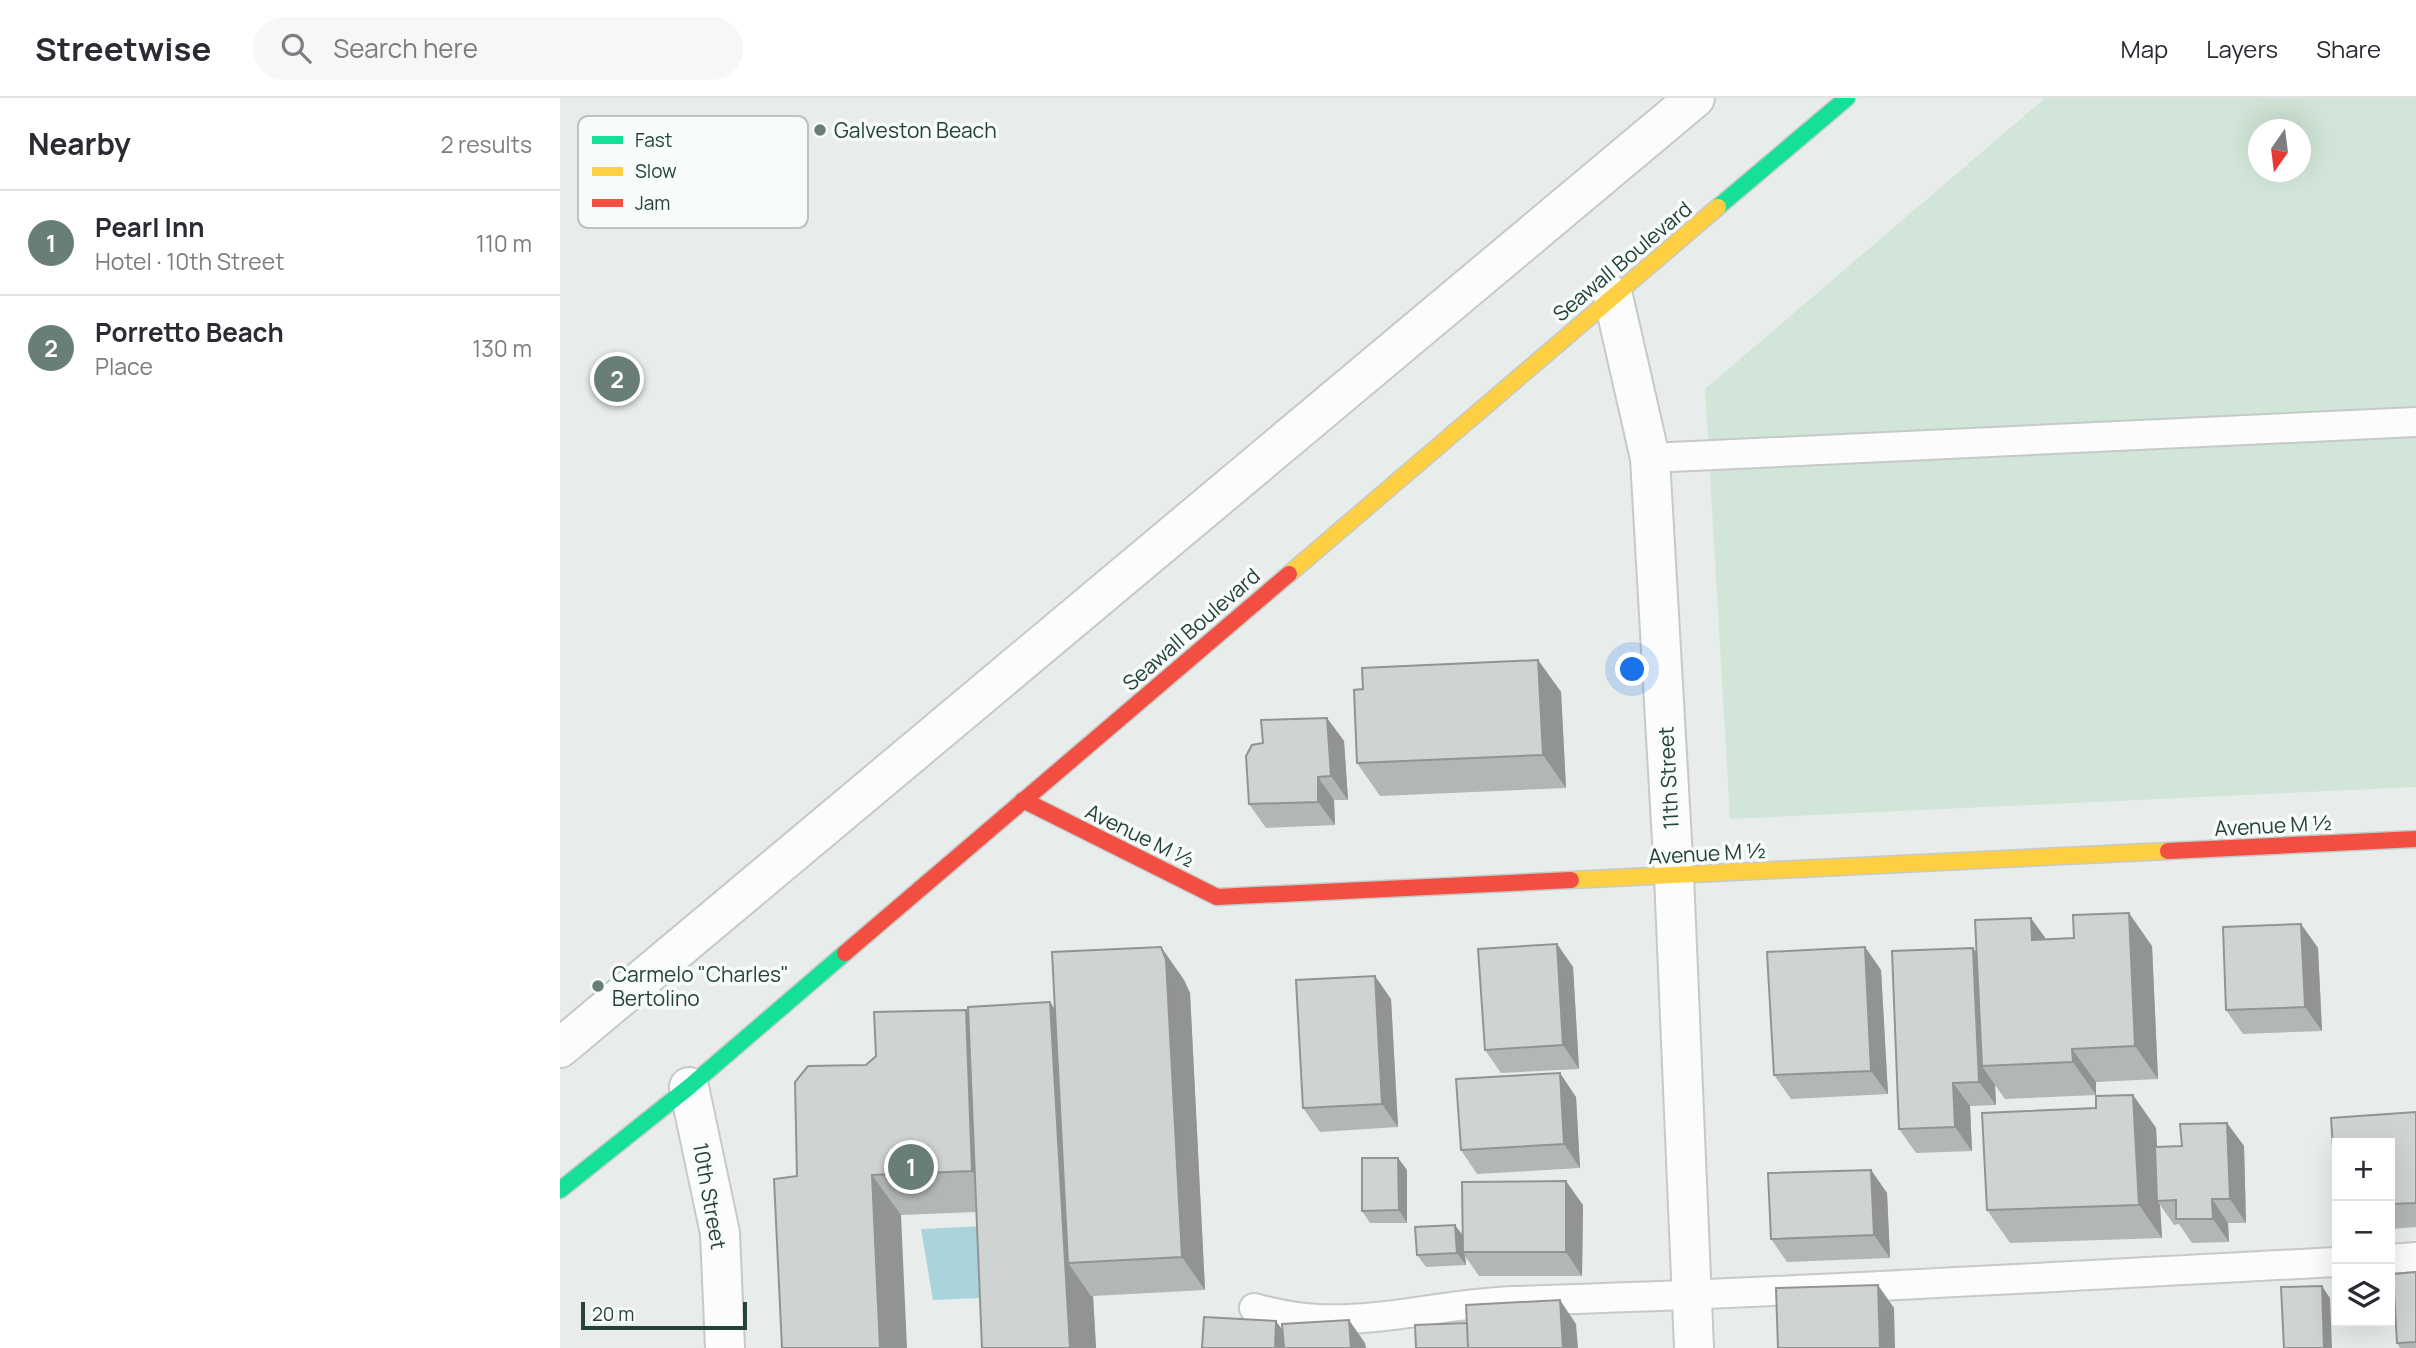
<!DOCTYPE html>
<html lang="en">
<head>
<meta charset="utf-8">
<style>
  :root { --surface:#fff; --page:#f7f7f7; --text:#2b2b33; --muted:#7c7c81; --line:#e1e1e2; --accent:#697e78 }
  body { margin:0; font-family:Manrope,sans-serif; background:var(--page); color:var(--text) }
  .controls { position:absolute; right:21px; bottom:21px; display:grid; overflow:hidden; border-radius:0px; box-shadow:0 7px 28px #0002 }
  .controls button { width:63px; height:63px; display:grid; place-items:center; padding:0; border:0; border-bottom:2px solid var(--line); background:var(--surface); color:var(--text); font:35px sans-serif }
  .compass { position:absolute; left:1688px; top:21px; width:63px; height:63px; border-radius:50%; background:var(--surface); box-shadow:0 7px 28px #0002; rotate:194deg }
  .scale { position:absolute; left:21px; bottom:18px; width:166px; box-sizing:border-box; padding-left:7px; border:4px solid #24423a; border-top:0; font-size:19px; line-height:24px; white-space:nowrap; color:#24423a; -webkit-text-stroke:5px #f7fbf9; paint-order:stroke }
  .you { position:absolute; left:1073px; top:572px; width:24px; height:24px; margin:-18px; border:5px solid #fff; border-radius:50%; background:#1a73e8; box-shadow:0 0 0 10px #1a73e833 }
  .badge { display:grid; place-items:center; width:46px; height:46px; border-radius:50%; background:var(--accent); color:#fff; font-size:23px; font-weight:700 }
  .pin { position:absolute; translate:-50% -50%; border:4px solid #fff; box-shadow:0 2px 7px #0006 }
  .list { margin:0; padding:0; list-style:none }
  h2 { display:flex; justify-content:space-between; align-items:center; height:91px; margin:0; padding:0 28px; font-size:30px }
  h2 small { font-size:23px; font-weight:400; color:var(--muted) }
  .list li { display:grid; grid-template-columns:46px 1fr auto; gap:21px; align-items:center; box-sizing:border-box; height:105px; padding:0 28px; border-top:2px solid var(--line) }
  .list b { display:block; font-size:26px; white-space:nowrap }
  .list p { margin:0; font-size:23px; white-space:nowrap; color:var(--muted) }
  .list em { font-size:23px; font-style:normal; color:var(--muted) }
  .icon { flex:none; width:38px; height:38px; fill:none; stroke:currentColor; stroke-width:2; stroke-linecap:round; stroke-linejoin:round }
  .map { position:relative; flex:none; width:1856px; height:1250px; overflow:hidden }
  header { display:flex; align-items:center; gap:42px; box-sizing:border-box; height:98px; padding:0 35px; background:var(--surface); border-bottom:2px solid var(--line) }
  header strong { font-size:33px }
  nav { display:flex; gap:38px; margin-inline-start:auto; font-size:24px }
  .search { width:490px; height:63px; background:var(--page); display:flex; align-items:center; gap:18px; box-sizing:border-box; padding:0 24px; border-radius:38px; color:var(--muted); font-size:26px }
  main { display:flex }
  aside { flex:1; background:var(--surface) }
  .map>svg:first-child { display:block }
</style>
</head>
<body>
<header>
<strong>Streetwise</strong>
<div class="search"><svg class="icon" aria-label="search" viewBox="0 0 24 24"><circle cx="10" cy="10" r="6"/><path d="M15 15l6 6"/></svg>Search here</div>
<nav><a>Map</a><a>Layers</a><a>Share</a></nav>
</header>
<main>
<aside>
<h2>Nearby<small>2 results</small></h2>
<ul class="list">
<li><span class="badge">1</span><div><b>Pearl Inn</b><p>Hotel · 10th Street</p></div><em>110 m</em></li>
<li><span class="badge">2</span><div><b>Porretto Beach</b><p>Place</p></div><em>130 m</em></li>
</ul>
</aside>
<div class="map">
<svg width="1856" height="1250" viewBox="0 0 1856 1250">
  <rect width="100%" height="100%" fill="#e8edeb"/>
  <!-- green -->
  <path fill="#d1e6d8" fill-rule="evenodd" d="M1485,0H1856V689L1170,721L1145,291ZM1699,32H1741V74H1699Z"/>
  <!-- water -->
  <path fill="#a9d4db" d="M423,1128L419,1200L373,1202L361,1131Z"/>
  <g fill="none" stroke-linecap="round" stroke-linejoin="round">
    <!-- lane casing -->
    <g stroke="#c5cac8" stroke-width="32">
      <path id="lane" d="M1090,360L1856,324
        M1830,1161L1856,1159
        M694,1210C716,1216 736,1220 759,1221C824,1224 889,1205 954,1203C1229,1195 1503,1178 1777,1164"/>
    </g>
    <!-- street casing -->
    <g stroke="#c5cac8" stroke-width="42">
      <path id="street" d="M1053,198L1090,360L1114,778L1134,1250
        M0,950L1135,0
        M129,989L160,1135L165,1250"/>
    </g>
    <!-- fast casing -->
    <g stroke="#c3cbc8" stroke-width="19">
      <path id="fast" d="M1158,109L1287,0
        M0,1092L129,989L285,855"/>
    </g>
    <!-- slow casing -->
    <g stroke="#c3cbc8" stroke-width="19">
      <path id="slow" d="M729,476L1158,109
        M1011,782L1608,753"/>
    </g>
    <!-- jam casing -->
    <g stroke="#c3cbc8" stroke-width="19">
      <path id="jam" d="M463,702L657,799L1011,782
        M1608,753L1856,741
        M285,855L729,476"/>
    </g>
    <!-- lane -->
    <use href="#lane" stroke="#fcfcfc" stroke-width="28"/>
    <!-- street -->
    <use href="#street" stroke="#fcfcfc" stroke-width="38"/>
    <!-- fast -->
    <use href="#fast" stroke="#16e098" stroke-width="16"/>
    <!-- slow -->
    <use href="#slow" stroke="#ffcf43" stroke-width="16"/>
    <!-- jam -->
    <use href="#jam" stroke="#f24e42" stroke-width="16"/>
  </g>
  <!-- wall -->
  <path fill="#b2b6b5" d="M978,562L1001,594L1006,690L820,698L797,665Z
    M767,620L784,643L788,702H774L775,727L706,730L689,706L703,645Z
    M1741,826L1758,850L1762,933L1683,936L1666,912Z
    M1486,841L1592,848L1598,981L1536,984V997L1445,1001L1435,987L1436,1007L1410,1008L1412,1053L1356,1055L1339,1031L1413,850L1416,854Z
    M997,846L1013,869L1019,971L941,975L925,952Z
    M601,849L624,882L630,895L645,1192L533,1198L536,1250H422L416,1114L341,1117L237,1078L306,967L406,912L409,916L490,904L495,912Z
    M1305,849L1321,872L1328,996L1231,1001L1214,977Z
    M831,901L838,1029L760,1034L743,1010Z
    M1573,997L1596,1030L1597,1049L1622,1048L1667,1025L1684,1048L1686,1125H1668L1669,1144L1632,1145L1619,1126L1614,1127L1600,1107L1602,1140L1450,1145L1427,1112L1536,1010Z
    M1016,999L1020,1070L917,1076L901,1052Z
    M1856,1014V1129L1830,1131V1045Z
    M838,1060L847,1072V1125H810L802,1113Z
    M1311,1072L1327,1095L1330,1160L1227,1164L1211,1141Z
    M1023,1107L1022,1178H919L905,1158L906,1167L866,1169L857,1157L902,1137Z
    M1856,1174V1250H1840L1837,1245Z"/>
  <!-- shaded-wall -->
  <path fill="#919493" d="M978,562L1001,594L1006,690L983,657Z
    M767,620L784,643L788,702L771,678Z
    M758,679L774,702L775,727L758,704Z
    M1569,815L1592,848L1598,981L1575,948Z
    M1471,820L1494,852L1472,842Z
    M1741,826L1758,850L1762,933L1745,909Z
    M997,846L1013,869L1019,971L1003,947Z
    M601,849L624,882L630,895L645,1192L622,1159Z
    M1305,849L1321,872L1328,996L1311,973Z
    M1413,850L1430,873L1422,968L1435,987L1436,1007L1419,984Z
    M815,878L831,901L838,1029L822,1006Z
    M490,904L518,945L508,1165L531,1198H533L536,1250H510Z
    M406,912L434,952L440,1114L412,1073Z
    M1512,951L1536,984V997L1513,964Z
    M1000,975L1016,999L1020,1070L1004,1046Z
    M1393,985L1410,1008L1412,1053L1395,1029Z
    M1573,997L1596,1030L1600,1103H1597L1600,1107L1602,1140L1579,1107Z
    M1667,1025L1684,1048L1686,1125L1670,1101Z
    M838,1060L847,1072V1125L839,1112Z
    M1311,1072L1327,1095L1330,1160L1314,1137Z
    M312,1077L341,1117L347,1250H320Z
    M1006,1083L1023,1107L1022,1178L1006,1154Z
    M1652,1101L1668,1125L1669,1144L1653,1121Z
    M895,1127L904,1139L903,1154L905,1158L906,1167L897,1155Z
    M1318,1187L1334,1210L1335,1250H1320Z
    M1762,1188L1770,1200L1772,1250H1764Z
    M1000,1202L1016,1226L1018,1250H1003Z
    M789,1222L805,1245L806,1250H791Z
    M716,1223L733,1246V1250H715Z"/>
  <!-- building -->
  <path fill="#cfd4d2" stroke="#919493" stroke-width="2" d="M978,562L983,657L797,665L794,592L803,591L802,570Z
    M767,620L771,678L758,679V704L689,706L686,658L692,647L703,645L701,622Z
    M1569,815L1575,948L1512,951L1513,964L1422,968L1415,822L1471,820L1472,842L1514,840L1513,817Z
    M1741,826L1745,909L1666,912L1663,829Z
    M997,846L1003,947L925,952L918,851Z
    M601,849L606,862L622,1159L508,1165L492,854Z
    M1305,849L1311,973L1214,977L1207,854Z
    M1413,850L1419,984L1393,985L1395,1029L1339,1031L1332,853Z
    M815,878L822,1006L743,1010L736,882Z
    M490,904L510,1250H422L408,909Z
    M406,912L412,1073L312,1077L320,1250H222L214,1081L237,1078L235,984L248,968L306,967L316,958L314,914Z
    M1000,975L1004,1046L901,1052L896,981Z
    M1573,997L1579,1107L1427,1112L1422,1015L1536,1010V998Z
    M1856,1014V1105L1830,1106V1045H1777V1110L1771,1020Z
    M1667,1025L1670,1101H1652L1653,1121H1616V1102L1597,1103L1595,1049L1622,1048L1620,1026Z
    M802,1060H838L839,1112L802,1113Z
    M1311,1072L1314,1137L1211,1141L1208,1075Z
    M1006,1083V1154H903L902,1084Z
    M895,1127L897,1155L857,1157L855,1129Z
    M1856,1174V1244L1837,1245L1833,1176Z
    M1318,1187L1320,1250H1218L1216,1190Z
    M1762,1188L1764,1250H1724L1721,1189Z
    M1000,1202L1003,1250H908L906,1207Z
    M644,1219L716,1223L715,1250H642Z
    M789,1222L791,1250H724L722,1226Z
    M907,1225L908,1250H856L855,1227Z"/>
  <!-- markers -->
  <g fill="#697e78" stroke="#f7fbf9" stroke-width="2.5">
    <circle cx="260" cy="32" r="7"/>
    <circle cx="38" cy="888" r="7"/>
  </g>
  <g text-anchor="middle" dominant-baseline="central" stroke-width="7" stroke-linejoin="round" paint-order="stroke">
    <!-- poi labels -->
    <g font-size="21" fill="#24423a" stroke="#f7fbf9" text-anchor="start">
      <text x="274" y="32">Galveston Beach</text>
      <text x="52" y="876">Carmelo "Charles"<tspan x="52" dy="24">Bertolino</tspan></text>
    </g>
    <!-- street labels -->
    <g font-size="21" fill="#24423a" stroke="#f7fbf9">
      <text transform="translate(1062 163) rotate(-40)">Seawall Boulevard</text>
      <text transform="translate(631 531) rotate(-41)">Seawall Boulevard</text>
      <text transform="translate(1108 680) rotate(-93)">11th Street</text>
      <text transform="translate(1713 727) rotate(-3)">Avenue M ½</text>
      <text transform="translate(580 737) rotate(26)">Avenue M ½</text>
      <text transform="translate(1147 755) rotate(-3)">Avenue M ½</text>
      <text transform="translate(150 1098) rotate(80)">10th Street</text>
    </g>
  </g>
  <!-- legend -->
  <rect x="18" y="18" width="230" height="112" rx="10" fill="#f7fbf9" stroke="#b8c4c0" stroke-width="2"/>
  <rect x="32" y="38" width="31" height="8" fill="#16e098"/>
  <rect x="32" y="69" width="31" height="9" fill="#ffcf43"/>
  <rect x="32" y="101" width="31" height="8" fill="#f24e42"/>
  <g font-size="19" fill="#24423a">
    <text x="75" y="49">Fast</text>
    <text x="75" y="80">Slow</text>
    <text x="75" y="112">Jam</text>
  </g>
</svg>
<div class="controls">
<button>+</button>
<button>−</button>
<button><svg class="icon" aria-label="layers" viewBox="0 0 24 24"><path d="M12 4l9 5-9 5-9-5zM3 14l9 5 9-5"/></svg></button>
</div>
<svg class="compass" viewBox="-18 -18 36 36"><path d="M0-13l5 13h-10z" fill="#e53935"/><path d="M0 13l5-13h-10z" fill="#7c7c81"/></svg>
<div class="scale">20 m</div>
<div class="you"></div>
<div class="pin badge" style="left:351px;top:1069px">1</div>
<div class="pin badge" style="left:57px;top:281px">2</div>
</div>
</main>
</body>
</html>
